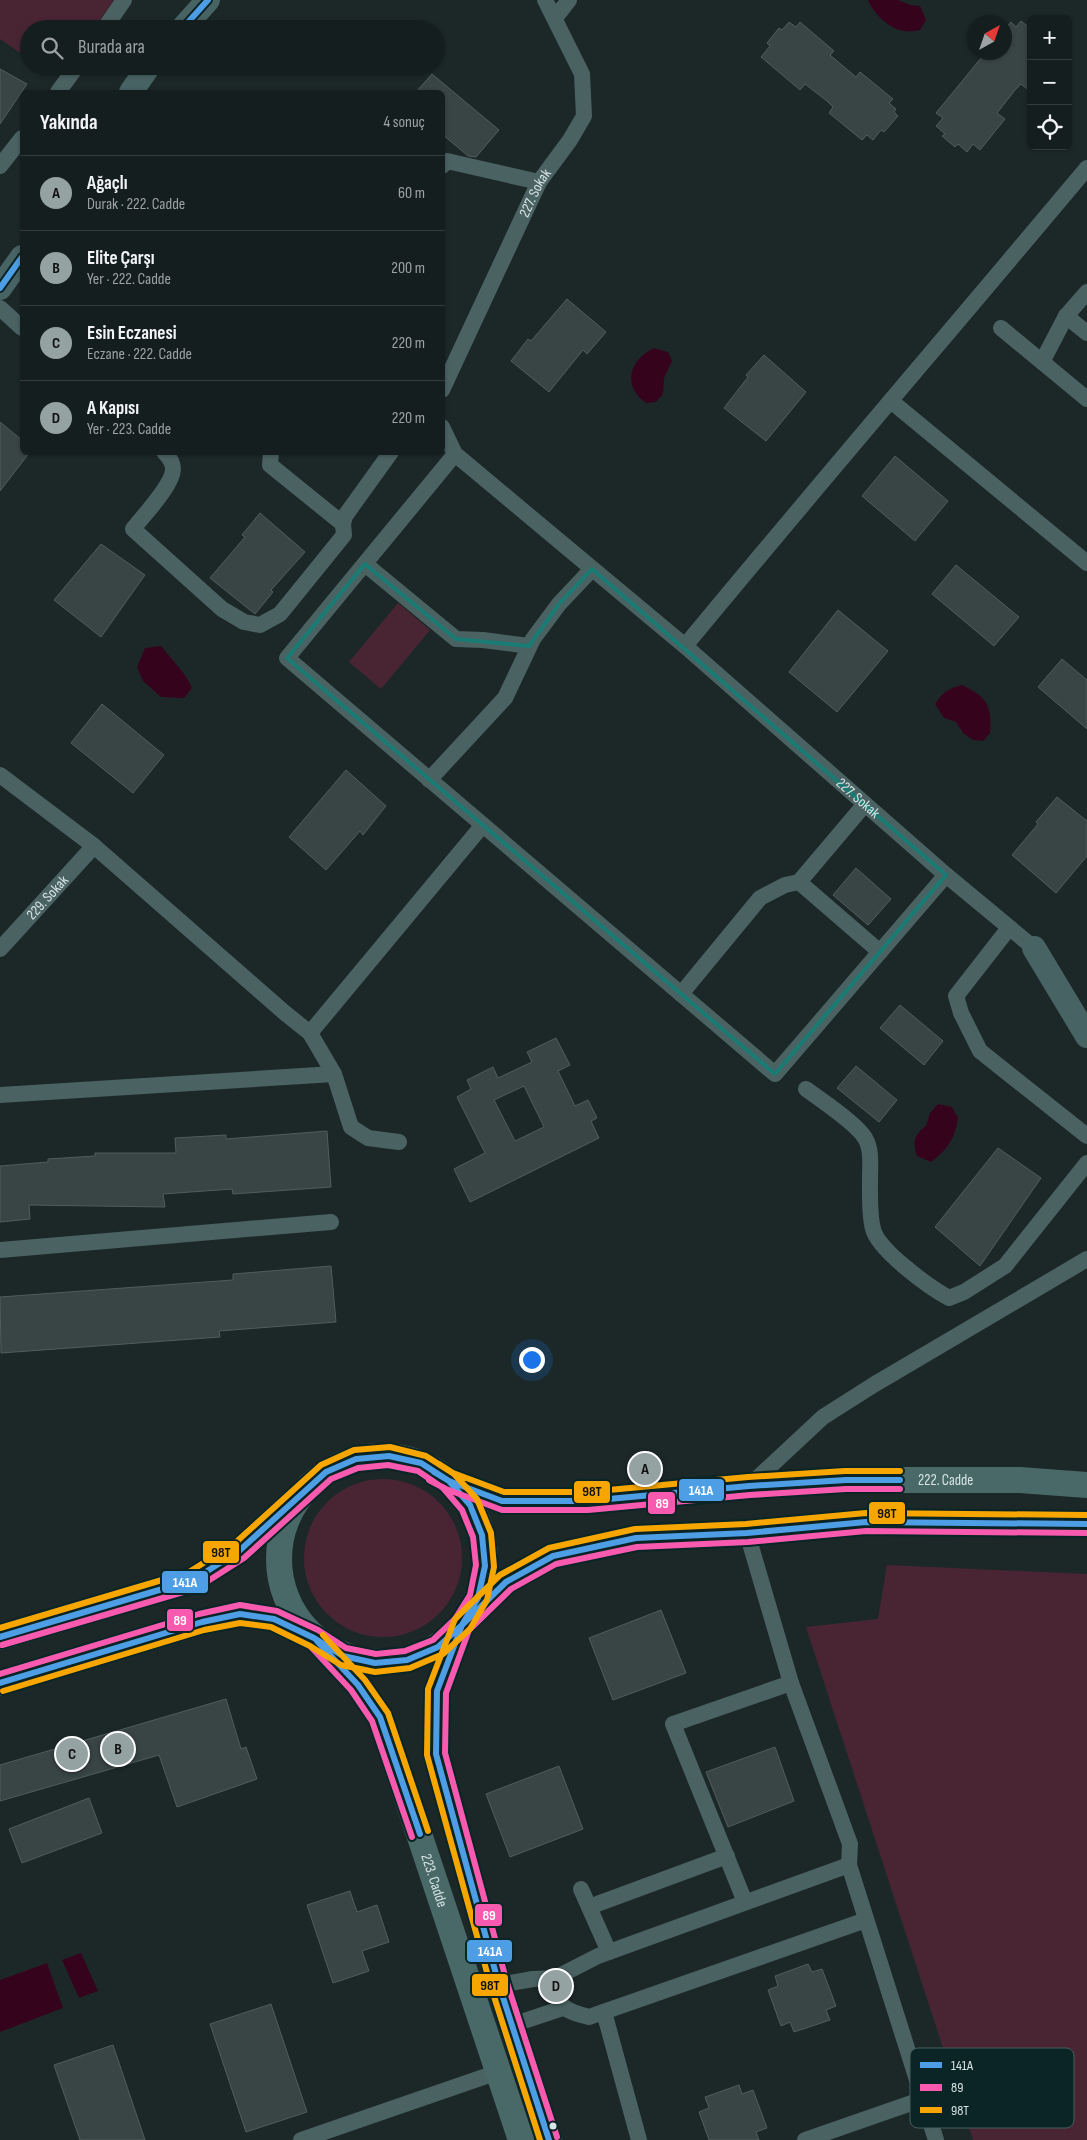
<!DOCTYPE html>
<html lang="tr">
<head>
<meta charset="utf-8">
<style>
  :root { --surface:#151e1e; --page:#1e2727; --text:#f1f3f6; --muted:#9da2a4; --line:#343c3c; --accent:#95a2a2 }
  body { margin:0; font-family:"Sofia Sans Condensed",sans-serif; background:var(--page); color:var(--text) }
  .controls { position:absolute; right:15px; top:15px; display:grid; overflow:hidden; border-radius:8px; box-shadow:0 1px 4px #0004 }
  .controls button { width:45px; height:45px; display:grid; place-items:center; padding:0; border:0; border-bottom:1px solid var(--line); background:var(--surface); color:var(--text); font:25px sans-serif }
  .compass { position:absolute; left:967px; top:15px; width:45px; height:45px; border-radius:50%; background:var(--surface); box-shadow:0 1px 4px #0004; rotate:40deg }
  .you { position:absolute; left:531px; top:1359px; width:18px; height:18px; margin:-12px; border:4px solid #fff; border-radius:50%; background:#1a73e8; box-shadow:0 0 0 8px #1a73e833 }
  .badge { display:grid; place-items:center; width:32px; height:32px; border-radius:50%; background:var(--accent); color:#111; font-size:16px; font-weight:700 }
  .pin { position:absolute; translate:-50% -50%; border:2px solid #fff; box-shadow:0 1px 5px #0006 }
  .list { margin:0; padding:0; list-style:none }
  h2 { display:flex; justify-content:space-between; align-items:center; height:65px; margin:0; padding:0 20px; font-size:21px }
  h2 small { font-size:16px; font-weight:400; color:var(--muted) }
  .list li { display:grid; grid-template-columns:32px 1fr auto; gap:15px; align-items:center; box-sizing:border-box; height:75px; padding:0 20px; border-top:1px solid var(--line) }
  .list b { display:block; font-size:19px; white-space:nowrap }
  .list p { margin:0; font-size:16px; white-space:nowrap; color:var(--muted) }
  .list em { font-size:16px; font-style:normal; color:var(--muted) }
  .icon { flex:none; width:28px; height:28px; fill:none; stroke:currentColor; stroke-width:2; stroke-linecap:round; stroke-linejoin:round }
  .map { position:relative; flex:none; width:1087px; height:2140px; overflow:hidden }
  .search { position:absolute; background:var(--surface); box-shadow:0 1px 4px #0004; left:20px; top:20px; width:425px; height:55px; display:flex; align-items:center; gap:12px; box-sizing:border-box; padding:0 18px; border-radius:28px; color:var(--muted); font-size:19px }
  .panel { position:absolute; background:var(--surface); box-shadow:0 1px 4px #0004; left:20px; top:90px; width:425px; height:365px; border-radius:8px }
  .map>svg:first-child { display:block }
</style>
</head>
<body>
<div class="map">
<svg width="1087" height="2140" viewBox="0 0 1087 2140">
  <rect width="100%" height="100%" fill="#1c2828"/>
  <!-- green -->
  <path fill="#492534" d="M0,0H114L94,29H29V59L0,39Z
    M398,603L430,630L381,689L349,662Z
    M304 1558a79 79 0 1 1 158 0a79 79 0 1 1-158 0Z
    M887,1565L1087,1574V2140H973L806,1627L878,1619Z"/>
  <!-- water -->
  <path fill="#35041c" d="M868,0H898L910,5L920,6L926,20L920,30C915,31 908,32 904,31C889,29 873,13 868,0Z
    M654,348L668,352L672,361L664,378L663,394L656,402L646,403C622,386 629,360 654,348Z
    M161,646C172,660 186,673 192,688L184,698L161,697L143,681L137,667L145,648Z
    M962,685C987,697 992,705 990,733L983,741L973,740L963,733L956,722L944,718L935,704C942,693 948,688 962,685Z
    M938,1104L952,1107L958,1118C955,1139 947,1150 931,1162L917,1156C912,1142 914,1135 926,1126L930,1113Z
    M81,1953L98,1991L79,1998L62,1960Z
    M47,1963L63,2008L0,2032V1980Z"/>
  <!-- building -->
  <path fill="#394444" stroke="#515c5c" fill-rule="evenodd" d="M1021,21L1031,29V92L1021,84L1015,90L997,113L1005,119L980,150L973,144L967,152L958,144L955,147L942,136L945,134L936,126L943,118L936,113L986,52H1004V30L1011,22L1016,27Z
    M789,22L796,27L800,22L834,51L830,55L856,77L860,72L893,99L889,103L896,109L894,112L898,116L884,132L881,130L873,140L867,135L862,140L829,113L833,107L827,101L805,84L800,90L761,57L770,46L767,43L779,28L782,30Z
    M0,69L27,84L0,124Z
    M432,74L499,130L476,157L468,156L442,134V92H416Z
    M567,299L606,332L587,354L583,350L549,392L511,361L528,339L531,341Z
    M764,355L806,392L766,441L724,408L748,377L746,375Z
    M0,422L22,440V452H30L0,491Z
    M895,456L948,501L915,541L862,496Z
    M260,513L305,552L271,590L273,592L255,614L210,578L245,537L242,535Z
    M101,544L145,575L101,637L54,600Z
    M956,565L1019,617L994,646L932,594Z
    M838,610L888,651L837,712L789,672Z
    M1062,659L1087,680V729L1038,687Z
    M102,704L164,755L133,793L71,743Z
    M346,770L386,806L363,835L360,831L326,870L289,837Z
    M1057,797L1087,821V856L1056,893L1012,855L1038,824L1036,822Z
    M856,868L891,899L868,925L833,895Z
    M900,1005L943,1041L924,1065L880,1028Z
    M556,1038L570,1065L558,1071L575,1106L588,1100L597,1118L591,1121L599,1138L470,1202L454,1169L485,1153L457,1097L471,1089L467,1080L493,1067L498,1078L532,1062L527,1052ZM524,1086L544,1127L515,1141L494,1100Z
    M856,1066L897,1100L879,1122L837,1088Z
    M327,1131L331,1187L233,1194L232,1189L163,1194L165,1207L29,1205L30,1219L0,1222V1166L48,1162V1159L95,1156V1153H176L175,1138L226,1135V1139Z
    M998,1148L1041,1178L980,1266L935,1227Z
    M331,1266L336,1322L219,1331L220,1337L1,1353L0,1297L233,1280V1274Z
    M661,1610L686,1673L613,1700L589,1638Z
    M226,1699L241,1749L246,1747L257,1779L177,1807L159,1755L0,1801V1765Z
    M775,1747L794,1801L728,1827L706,1772Z
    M559,1766L583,1829L510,1857L486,1794Z
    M89,1798L102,1833L22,1863L9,1829Z
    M350,1891L357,1912L377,1905L389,1942L362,1951L369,1971L333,1983L307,1905Z
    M808,1964L812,1972L822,1969L836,2006L826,2010L830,2020L794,2032L790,2022L781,2026L768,1990L778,1986L775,1976Z
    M271,2004L307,2112L246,2132L210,2024Z
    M113,2045L145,2140H80L54,2065Z
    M739,2085L742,2094L753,2090L767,2128L756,2132L759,2140H709L699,2112L709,2108L705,2097Z"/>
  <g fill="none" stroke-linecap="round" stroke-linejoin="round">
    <!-- street -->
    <g stroke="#4b6263" stroke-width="16">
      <path d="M555,18L569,0"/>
      <path d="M104,29L124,0"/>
      <path d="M58,92L77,66"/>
      <path d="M0,166L22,138"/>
      <path d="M442,166L447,161L539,182"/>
      <path d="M1087,292L1066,316L1087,333"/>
      <path d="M0,308L22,328"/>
      <path d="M1001,328L1087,399"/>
      <path d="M1042,362L1066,316"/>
      <path id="s1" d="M442,390L539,182L570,140L584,116L582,74L545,0"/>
      <path d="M891,401L1087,563"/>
      <path id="s2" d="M442,427L455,454L685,646L946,875L1034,948"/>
      <path d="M164,452C169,457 173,462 173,469C173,485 143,516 133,529L222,609L244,622L260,625L280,614L344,535L343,524L345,516L391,452"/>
      <path d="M271,452L270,465L343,524"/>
      <path d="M455,454L287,658L775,1074L946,875"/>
      <path d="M365,564L456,639L483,640L529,646"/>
      <path d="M685,646C817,486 953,328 1087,168"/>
      <path d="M0,775L94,846L285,1013L310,1033L334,1074L351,1127L368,1138L399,1142"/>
      <path d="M429,780L505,698L533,639L559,604L592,569"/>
      <path d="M799,882L880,952"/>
      <path d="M1009,928L956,996L961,1013L980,1051L1087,1136"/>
      <path id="s3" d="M0,949L94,846"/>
      <path d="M681,994L760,898L785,885L799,882L865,804"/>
      <path d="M310,1033L482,826"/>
      <path d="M806,1089C820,1099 857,1124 865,1138C872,1149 870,1166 870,1179C870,1195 869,1214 873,1229C878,1250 929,1287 949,1298L964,1292L1005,1266L1087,1163"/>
      <path d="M0,1095L334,1074"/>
      <path d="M0,1250L331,1222"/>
      <path d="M749,1486L823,1417L875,1384L1087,1259"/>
      <path d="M747,1533L791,1683L850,1844L849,1865L936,2140"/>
      <path d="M849,1865L598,1956L555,1978C557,2007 562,2010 589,2017L866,1920"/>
      <path d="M581,1889L609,1952"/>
      <path d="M745,1902L673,1724L791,1683"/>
      <path d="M589,1907L727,1856"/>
      <path d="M499,1985L533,1979L555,1978"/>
      <path d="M604,2012L639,2140"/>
      <path d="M512,2025L563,2008"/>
      <path d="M301,2140L498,2072"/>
      <path d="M805,2140L923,2099"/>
    </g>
    <!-- secondary -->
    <path stroke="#486364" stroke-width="24" d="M182,29L208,0
      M131,92L149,66
      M0,288L22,257
      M1034,948L1087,1036"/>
    <!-- primary -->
    <g stroke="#496969" stroke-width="26">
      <circle cx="382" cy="1559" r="103"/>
      <path id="s4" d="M452,1482L502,1501H587L749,1486L846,1480H1020L1087,1485"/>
      <path d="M0,1637L193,1580L239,1551L291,1503"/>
      <path id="s5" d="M0,1683L202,1622L240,1614L274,1619L314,1638L358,1685L380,1717L521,2140"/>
      <path d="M549,2140L499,1985L436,1754L437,1691L462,1625L506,1582L553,1556L636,1538L747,1533L866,1522L1087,1524"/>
    </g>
    <!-- bus-1 casing -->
    <g stroke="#0b2425" stroke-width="10">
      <path id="bus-1" d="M182,29L208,0
        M0,288L22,257
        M434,1472L449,1481L502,1501H587L749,1486L846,1480H900
        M0,1637L193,1580L239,1551L326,1472L356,1459L389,1456L421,1463L449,1481L470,1505L482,1535L485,1566L478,1598L462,1625L438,1647L407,1660L375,1663L343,1656L314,1638L274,1619L240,1614L202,1622L0,1683
        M317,1641L358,1685L380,1717L420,1834
        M549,2140L499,1985L436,1754L437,1691L462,1625L506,1582L553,1556L636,1538L747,1533L866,1522L1087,1524"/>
    </g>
    <!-- bus-2 casing -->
    <g stroke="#0b2425" stroke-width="10">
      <path id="bus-2" d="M429,1480L446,1489L502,1510H588L750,1495L846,1489H900
        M311,1647L351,1690L372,1721L412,1837
        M0,1674L199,1614L240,1605L277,1611L318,1630L346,1648L376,1654L405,1651L433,1640L455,1619L470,1595L476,1565L473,1537L462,1510L443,1488L418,1471L388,1465L358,1468L331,1479L244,1558L197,1588L2,1645
        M557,2137L507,1983L445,1753L446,1693L469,1630L511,1589L556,1564L637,1547L748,1542L866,1531L1087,1533"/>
    </g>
    <!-- bus-3 casing -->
    <g stroke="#0b2425" stroke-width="10">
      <path id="bus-3" d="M439,1464L453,1473L504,1492H587L748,1477L845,1471H900
        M0,1628L189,1572L234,1544L321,1465L354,1450L390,1447L426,1456L454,1474L477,1499L491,1533L494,1567L487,1600L470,1629L443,1654L410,1668L375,1672L341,1665L310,1646L271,1627L240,1623L204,1630L3,1691
        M323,1635L365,1680L388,1713L428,1831
        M540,2140L491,1987L427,1755L428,1689L455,1619L500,1575L549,1548L635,1529L746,1524L866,1513L1087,1515"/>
    </g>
    <!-- bus-1 -->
    <use href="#bus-1" stroke="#4d9ee5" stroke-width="6"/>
    <!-- bus-2 -->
    <use href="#bus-2" stroke="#f75aaf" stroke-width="6"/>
    <!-- bus-3 -->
    <use href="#bus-3" stroke="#f7a600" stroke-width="6"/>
  </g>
  <!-- marked area -->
  <path fill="none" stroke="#197c74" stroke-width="4" stroke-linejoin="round" d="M365,564L456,639L529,646L559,604L592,569L946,875L775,1074L287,658Z"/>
  <!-- markers -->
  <circle fill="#d6e4e4" stroke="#0b2425" stroke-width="2" cx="553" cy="2126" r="4.5"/>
  <g text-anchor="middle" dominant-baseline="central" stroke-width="4" stroke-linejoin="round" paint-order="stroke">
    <!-- street labels -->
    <g font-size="15" fill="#d6e4e4" stroke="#0b2425">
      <text stroke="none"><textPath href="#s1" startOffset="218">227. Sokak</textPath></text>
      <text stroke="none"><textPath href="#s2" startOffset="560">227. Sokak</textPath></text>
      <text stroke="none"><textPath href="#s3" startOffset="70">229. Sokak</textPath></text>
      <text stroke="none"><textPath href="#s4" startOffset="498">222. Cadde</textPath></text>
      <text stroke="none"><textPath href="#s5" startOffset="604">223. Cadde</textPath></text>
    </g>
  </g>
  <!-- legend -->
  <rect x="910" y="2048" width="164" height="80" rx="8" fill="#0b2425" stroke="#485e5e" stroke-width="1"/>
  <rect x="920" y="2062" width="22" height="6" fill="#4d9ee5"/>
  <rect x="920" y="2084" width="22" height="7" fill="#f75aaf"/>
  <rect x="920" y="2107" width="22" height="6" fill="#f7a600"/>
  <g font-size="14" fill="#d6e4e4">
    <text x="951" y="2070">141A</text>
    <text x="951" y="2092">89</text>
    <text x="951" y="2115">98T</text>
  </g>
  <g stroke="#0b2425" stroke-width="2">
    <rect x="678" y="1478" width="47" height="24" rx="5" fill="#4d9ee5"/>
    <rect x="573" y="1480" width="38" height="24" rx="5" fill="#f7a600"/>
    <rect x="647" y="1491" width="29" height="24" rx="5" fill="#f75aaf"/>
    <rect x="868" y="1501" width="38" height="24" rx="5" fill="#f7a600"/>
    <rect x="202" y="1540" width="38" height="24" rx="5" fill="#f7a600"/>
    <rect x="161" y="1570" width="48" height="24" rx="5" fill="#4d9ee5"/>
    <rect x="166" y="1608" width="28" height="24" rx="5" fill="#f75aaf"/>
    <rect x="474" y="1903" width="29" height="24" rx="5" fill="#f75aaf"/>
    <rect x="466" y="1939" width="47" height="24" rx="5" fill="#4d9ee5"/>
    <rect x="471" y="1973" width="38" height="24" rx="5" fill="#f7a600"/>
  </g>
  <g font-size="14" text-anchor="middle" font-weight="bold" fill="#fff">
    <text x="701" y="1495">141A</text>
    <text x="662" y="1508">89</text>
    <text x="185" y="1587">141A</text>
    <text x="180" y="1625">89</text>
    <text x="489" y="1920">89</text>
    <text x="490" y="1956">141A</text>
  </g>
  <g font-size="14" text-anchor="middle" font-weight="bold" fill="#111">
    <text x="592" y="1496">98T</text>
    <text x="887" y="1518">98T</text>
    <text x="221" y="1557">98T</text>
    <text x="490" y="1990">98T</text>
  </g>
</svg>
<div class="controls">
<button>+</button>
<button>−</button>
<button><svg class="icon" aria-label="locate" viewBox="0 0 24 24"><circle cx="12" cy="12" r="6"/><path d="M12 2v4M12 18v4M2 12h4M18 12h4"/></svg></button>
</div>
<svg class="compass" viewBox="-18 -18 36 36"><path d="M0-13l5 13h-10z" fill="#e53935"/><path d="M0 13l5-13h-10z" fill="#9da2a4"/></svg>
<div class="you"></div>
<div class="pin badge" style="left:645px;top:1469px">A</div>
<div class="pin badge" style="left:118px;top:1749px">B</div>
<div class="pin badge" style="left:72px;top:1754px">C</div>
<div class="pin badge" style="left:556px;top:1986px">D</div>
<div class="search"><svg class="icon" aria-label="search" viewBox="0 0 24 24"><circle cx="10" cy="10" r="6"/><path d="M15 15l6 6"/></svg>Burada ara</div>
<section class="panel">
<h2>Yakında<small>4 sonuç</small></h2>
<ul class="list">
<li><span class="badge">A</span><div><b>Ağaçlı</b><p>Durak · 222. Cadde</p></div><em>60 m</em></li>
<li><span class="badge">B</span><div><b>Elite Çarşı</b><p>Yer · 222. Cadde</p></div><em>200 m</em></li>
<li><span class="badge">C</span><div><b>Esin Eczanesi</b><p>Eczane · 222. Cadde</p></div><em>220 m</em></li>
<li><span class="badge">D</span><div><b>A Kapısı</b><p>Yer · 223. Cadde</p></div><em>220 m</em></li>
</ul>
</section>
</div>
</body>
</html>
